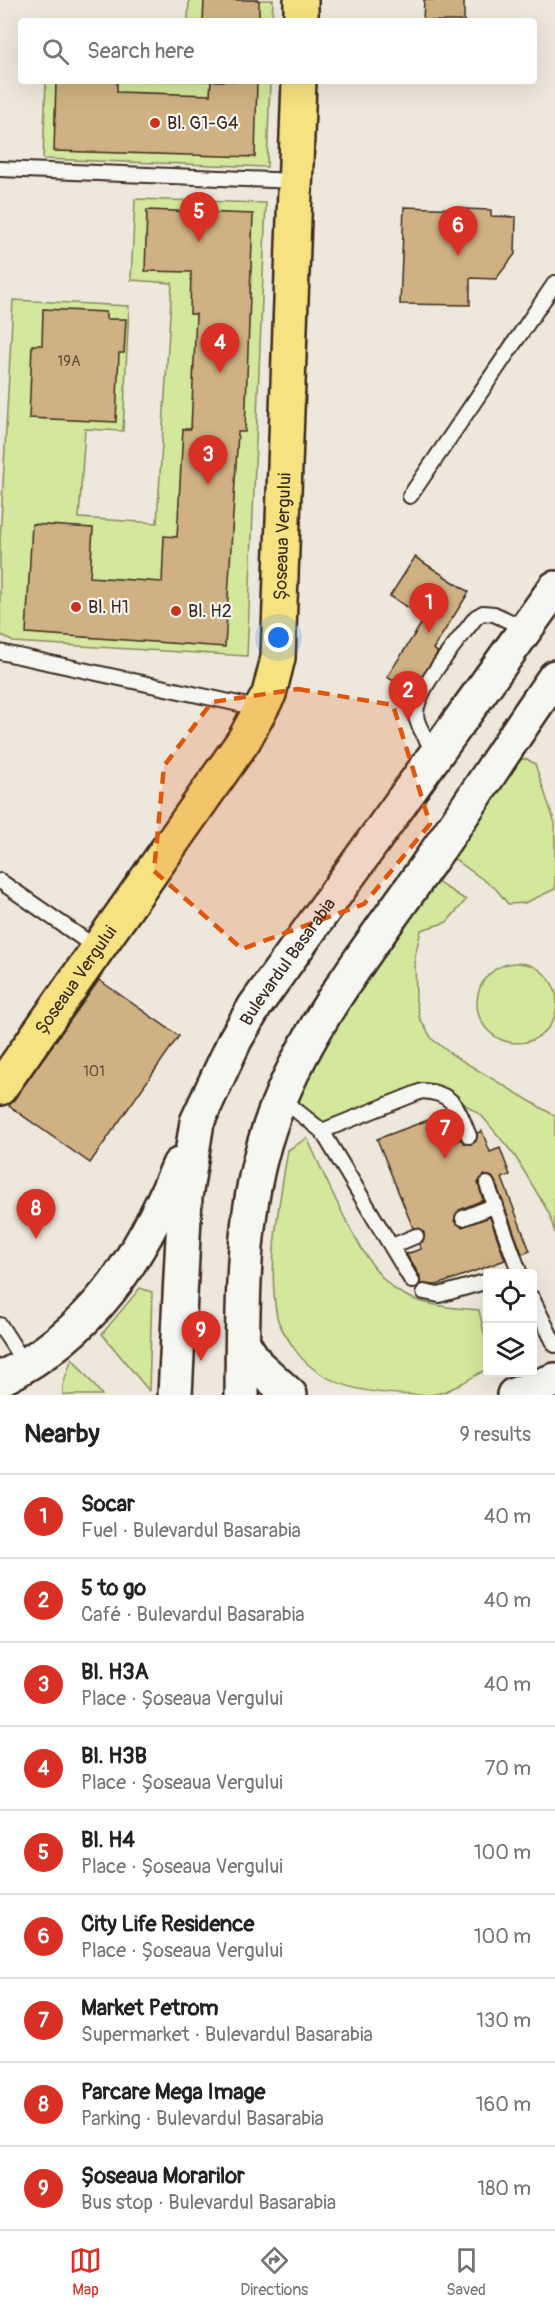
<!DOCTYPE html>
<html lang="en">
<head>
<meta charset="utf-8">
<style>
  :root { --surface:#fff; --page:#f6f6f6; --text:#222; --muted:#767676; --line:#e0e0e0; --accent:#d93025 }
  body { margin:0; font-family:Pangolin,sans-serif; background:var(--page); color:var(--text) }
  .controls { position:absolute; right:18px; bottom:18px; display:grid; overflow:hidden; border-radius:6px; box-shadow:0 6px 24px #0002 }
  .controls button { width:54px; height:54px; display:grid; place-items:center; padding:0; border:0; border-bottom:2px solid var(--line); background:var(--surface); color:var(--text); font:30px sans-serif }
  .you { position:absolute; left:279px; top:638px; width:21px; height:21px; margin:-15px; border:4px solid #fff; border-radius:50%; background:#1a73e8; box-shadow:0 0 0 9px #1a73e833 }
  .badge { display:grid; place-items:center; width:39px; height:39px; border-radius:50%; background:var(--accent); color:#fff; font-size:20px; font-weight:700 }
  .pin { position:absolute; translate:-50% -50px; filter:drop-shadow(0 2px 3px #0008) }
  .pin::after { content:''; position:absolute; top:32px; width:21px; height:18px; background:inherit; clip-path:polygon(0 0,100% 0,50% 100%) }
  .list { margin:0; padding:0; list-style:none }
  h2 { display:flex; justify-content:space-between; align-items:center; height:78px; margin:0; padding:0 24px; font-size:26px }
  h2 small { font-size:20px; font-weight:400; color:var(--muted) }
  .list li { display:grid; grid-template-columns:39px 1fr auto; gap:18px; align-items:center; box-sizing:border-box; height:84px; padding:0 24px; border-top:2px solid var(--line) }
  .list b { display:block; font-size:22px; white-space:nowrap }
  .list p { margin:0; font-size:20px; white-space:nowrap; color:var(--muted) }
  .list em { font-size:20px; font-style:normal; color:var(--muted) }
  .icon { flex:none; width:33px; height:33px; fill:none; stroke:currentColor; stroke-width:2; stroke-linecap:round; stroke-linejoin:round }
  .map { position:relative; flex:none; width:555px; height:1395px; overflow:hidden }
  .search { position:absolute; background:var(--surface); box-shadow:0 6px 24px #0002; left:18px; right:18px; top:18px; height:66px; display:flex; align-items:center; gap:15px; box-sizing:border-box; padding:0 21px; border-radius:6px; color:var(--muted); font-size:22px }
  .sheet { height:834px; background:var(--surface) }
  nav { display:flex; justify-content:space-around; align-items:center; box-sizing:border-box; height:84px; border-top:2px solid var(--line); background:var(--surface); font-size:16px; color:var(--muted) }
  nav a { display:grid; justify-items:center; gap:3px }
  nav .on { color:var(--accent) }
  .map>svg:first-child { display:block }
</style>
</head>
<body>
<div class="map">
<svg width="555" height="1395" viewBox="0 0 555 1395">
  <rect width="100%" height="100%" fill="#eee8dc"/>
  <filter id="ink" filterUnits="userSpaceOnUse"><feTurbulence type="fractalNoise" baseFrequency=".0167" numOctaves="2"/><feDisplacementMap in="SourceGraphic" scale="12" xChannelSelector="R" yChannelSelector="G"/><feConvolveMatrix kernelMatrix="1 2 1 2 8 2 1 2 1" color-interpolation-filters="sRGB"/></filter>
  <g filter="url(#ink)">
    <!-- green -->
    <path fill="#d3e89c" stroke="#87895d" stroke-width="1.5" d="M189,0H273L272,21H188Z
      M46,81H270L267,167L43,159Z
      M135,199L266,203L247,656L13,642L0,634V540L13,300L129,306L123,431L85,429L79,518L157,523L172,283L131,280Z
      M527,759L535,764L555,823V889L525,903L508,904L496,889L445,852L511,760Z
      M429,877L466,900L447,922L421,930L415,956L416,1001L420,1019L432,1039L454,1056L555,1116V1233L549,1213L515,1156L482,1116L435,1084L423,1083L325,1124L289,1097Z
      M477 1003a40 40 0 1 1 80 0a40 40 0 1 1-80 0Z
      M307,1138C326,1177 363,1271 399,1292C422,1306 453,1308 479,1310L487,1346V1369C470,1378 450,1393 430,1395C377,1395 318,1391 290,1342C285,1334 279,1326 277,1317C267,1262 279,1205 288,1150Z
      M140,1288L152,1292L149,1391L102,1334Z
      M72,1358L102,1395H63V1385Z"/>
    <!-- building -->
    <path fill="#d0b184" stroke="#3b2a1e" stroke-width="1.5" d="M204,0H259V21H203Z
      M424,0H464V21H423Z
      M56,81H117V92L210,95L211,81H257L255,157L54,151Z
      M404,207L491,210V216L516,217L515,254L496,279L470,278V305L400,304Z
      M147,210L253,214L245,432H238L225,647L26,633L32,524L93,528L90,577L162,582L164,536L177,537L183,429H191L196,314H190L191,272L145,271Z
      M43,309L106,312V319H126L124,353H119L116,422L29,418L32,345H42Z
      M415,557L469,592L433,649L438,652L413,693L387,677L425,618L390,596Z
      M99,980L179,1036L90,1163L9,1106Z
      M447,1113L457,1141L461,1139L464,1143L472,1144L476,1141L477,1133L482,1131L490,1152L500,1148L510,1175L502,1178L530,1251L522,1254L495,1181L492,1177L484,1175L478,1183L483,1200L459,1210L454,1221L462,1227L490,1217L505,1260L437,1285L420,1284V1276L406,1254L421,1249L419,1244L423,1241L424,1233L421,1229L413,1228L377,1139Z"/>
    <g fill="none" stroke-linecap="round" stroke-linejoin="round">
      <!-- service casing -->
      <g stroke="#3b2a1e" stroke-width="18">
        <path id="service" d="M0,169L296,181
          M410,496L555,283
          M0,652L262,709
          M435,753C429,743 420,731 417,720C409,695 461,638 476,617L483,613L494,614L526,629
          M0,881L98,949
          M282,1099L322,1131L412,1281
          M322,1131L422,1091C455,1093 458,1109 469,1136
          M487,1184L520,1274
          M463,1218L496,1205
          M392,1246L416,1236
          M424,1292L439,1295L488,1281
          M532,1298L555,1345
          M0,1325L26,1366"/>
      </g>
      <!-- secondary casing -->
      <g stroke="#3b2a1e" stroke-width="38">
        <g id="secondary">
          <path d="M243,1343L257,1365L290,1395"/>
          <path d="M0,1379C93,1333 140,1259 179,1165"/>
          <path id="s1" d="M175,1395L185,1197L197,1122L235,1040L255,1006L555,588"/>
          <path d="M242,1395C243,1306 240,1215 269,1129C303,1027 375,941 435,854C476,796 514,735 555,677"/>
          <path d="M514,1395L555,1380"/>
        </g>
      </g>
      <!-- primary casing -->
      <g stroke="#3b2a1e" stroke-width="38">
        <g id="primary">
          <path d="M301,21V0"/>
          <path id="s2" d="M0,1088L244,740L269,694L278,658L299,81"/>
        </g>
      </g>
      <!-- service -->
      <use href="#service" stroke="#f6f6f2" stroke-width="14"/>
      <!-- secondary -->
      <use href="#secondary" stroke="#f6f6f2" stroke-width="33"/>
      <!-- primary -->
      <use href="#primary" stroke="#f7e281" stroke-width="33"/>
    </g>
  </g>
  <!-- marked area -->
  <path fill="#df570d" fill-opacity="0.2" stroke="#df570d" stroke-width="4.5" stroke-dasharray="12 8" stroke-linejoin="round" d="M298,689L393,705L430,824L364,904L242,949L154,871L164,766L212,702Z"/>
  <!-- markers -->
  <g fill="#c8321e" stroke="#f6f6f2" stroke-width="2">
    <circle cx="155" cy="123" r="6"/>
    <circle cx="76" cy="607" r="6"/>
    <circle cx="176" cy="611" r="6"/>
  </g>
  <g text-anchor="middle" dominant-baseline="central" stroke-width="4.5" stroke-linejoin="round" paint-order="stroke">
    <!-- number labels -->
    <g font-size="15" fill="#604c38">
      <text x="69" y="361">19A</text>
      <text x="94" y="1071">101</text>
    </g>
    <!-- poi labels -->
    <g font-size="18" fill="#3b2a1e" stroke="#f6f6f2" text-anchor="start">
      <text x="167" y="123">Bl. G1-G4</text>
      <text x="88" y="607">Bl. H1</text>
      <text x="188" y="611">Bl. H2</text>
    </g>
    <!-- street labels -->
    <g font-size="18" fill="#3b2a1e" stroke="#f6f6f2">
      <text stroke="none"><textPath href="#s2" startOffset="636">Șoseaua Vergului</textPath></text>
      <text stroke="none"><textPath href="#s1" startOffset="459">Bulevardul Basarabia</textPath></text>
      <text stroke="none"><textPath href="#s2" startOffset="132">Șoseaua Vergului</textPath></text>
    </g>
  </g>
</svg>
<div class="controls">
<button><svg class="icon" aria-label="locate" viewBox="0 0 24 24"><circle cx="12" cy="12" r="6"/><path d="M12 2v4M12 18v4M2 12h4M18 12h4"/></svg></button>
<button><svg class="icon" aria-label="layers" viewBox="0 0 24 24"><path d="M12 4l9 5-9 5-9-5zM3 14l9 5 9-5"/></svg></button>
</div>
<div class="you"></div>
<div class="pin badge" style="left:429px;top:633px">1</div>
<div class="pin badge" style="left:408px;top:721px">2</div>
<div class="pin badge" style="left:208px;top:485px">3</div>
<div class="pin badge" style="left:220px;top:373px">4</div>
<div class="pin badge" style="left:199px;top:242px">5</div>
<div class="pin badge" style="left:458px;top:256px">6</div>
<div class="pin badge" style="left:445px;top:1159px">7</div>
<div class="pin badge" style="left:36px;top:1239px">8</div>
<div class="pin badge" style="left:201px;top:1361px">9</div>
<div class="search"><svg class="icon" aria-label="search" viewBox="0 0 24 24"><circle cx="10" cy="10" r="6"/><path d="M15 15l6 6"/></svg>Search here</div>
</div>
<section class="sheet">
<h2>Nearby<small>9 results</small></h2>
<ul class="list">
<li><span class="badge">1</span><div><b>Socar</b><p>Fuel · Bulevardul Basarabia</p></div><em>40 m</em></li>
<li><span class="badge">2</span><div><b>5 to go</b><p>Café · Bulevardul Basarabia</p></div><em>40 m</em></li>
<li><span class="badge">3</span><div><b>Bl. H3A</b><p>Place · Șoseaua Vergului</p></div><em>40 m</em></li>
<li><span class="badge">4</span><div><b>Bl. H3B</b><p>Place · Șoseaua Vergului</p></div><em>70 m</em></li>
<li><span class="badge">5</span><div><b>Bl. H4</b><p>Place · Șoseaua Vergului</p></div><em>100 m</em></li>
<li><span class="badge">6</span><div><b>City Life Residence</b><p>Place · Șoseaua Vergului</p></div><em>100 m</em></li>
<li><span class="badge">7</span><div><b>Market Petrom</b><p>Supermarket · Bulevardul Basarabia</p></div><em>130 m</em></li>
<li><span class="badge">8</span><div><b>Parcare Mega Image</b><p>Parking · Bulevardul Basarabia</p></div><em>160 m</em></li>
<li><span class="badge">9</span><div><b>Șoseaua Morarilor</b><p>Bus stop · Bulevardul Basarabia</p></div><em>180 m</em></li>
</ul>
</section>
<nav>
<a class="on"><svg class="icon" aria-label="map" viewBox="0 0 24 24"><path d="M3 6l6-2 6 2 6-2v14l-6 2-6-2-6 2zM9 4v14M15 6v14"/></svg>Map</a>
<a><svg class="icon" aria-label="directions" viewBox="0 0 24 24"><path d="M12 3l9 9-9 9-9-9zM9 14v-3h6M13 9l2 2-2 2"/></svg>Directions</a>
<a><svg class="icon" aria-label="saved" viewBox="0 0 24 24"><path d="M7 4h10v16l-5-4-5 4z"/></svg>Saved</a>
</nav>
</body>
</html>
